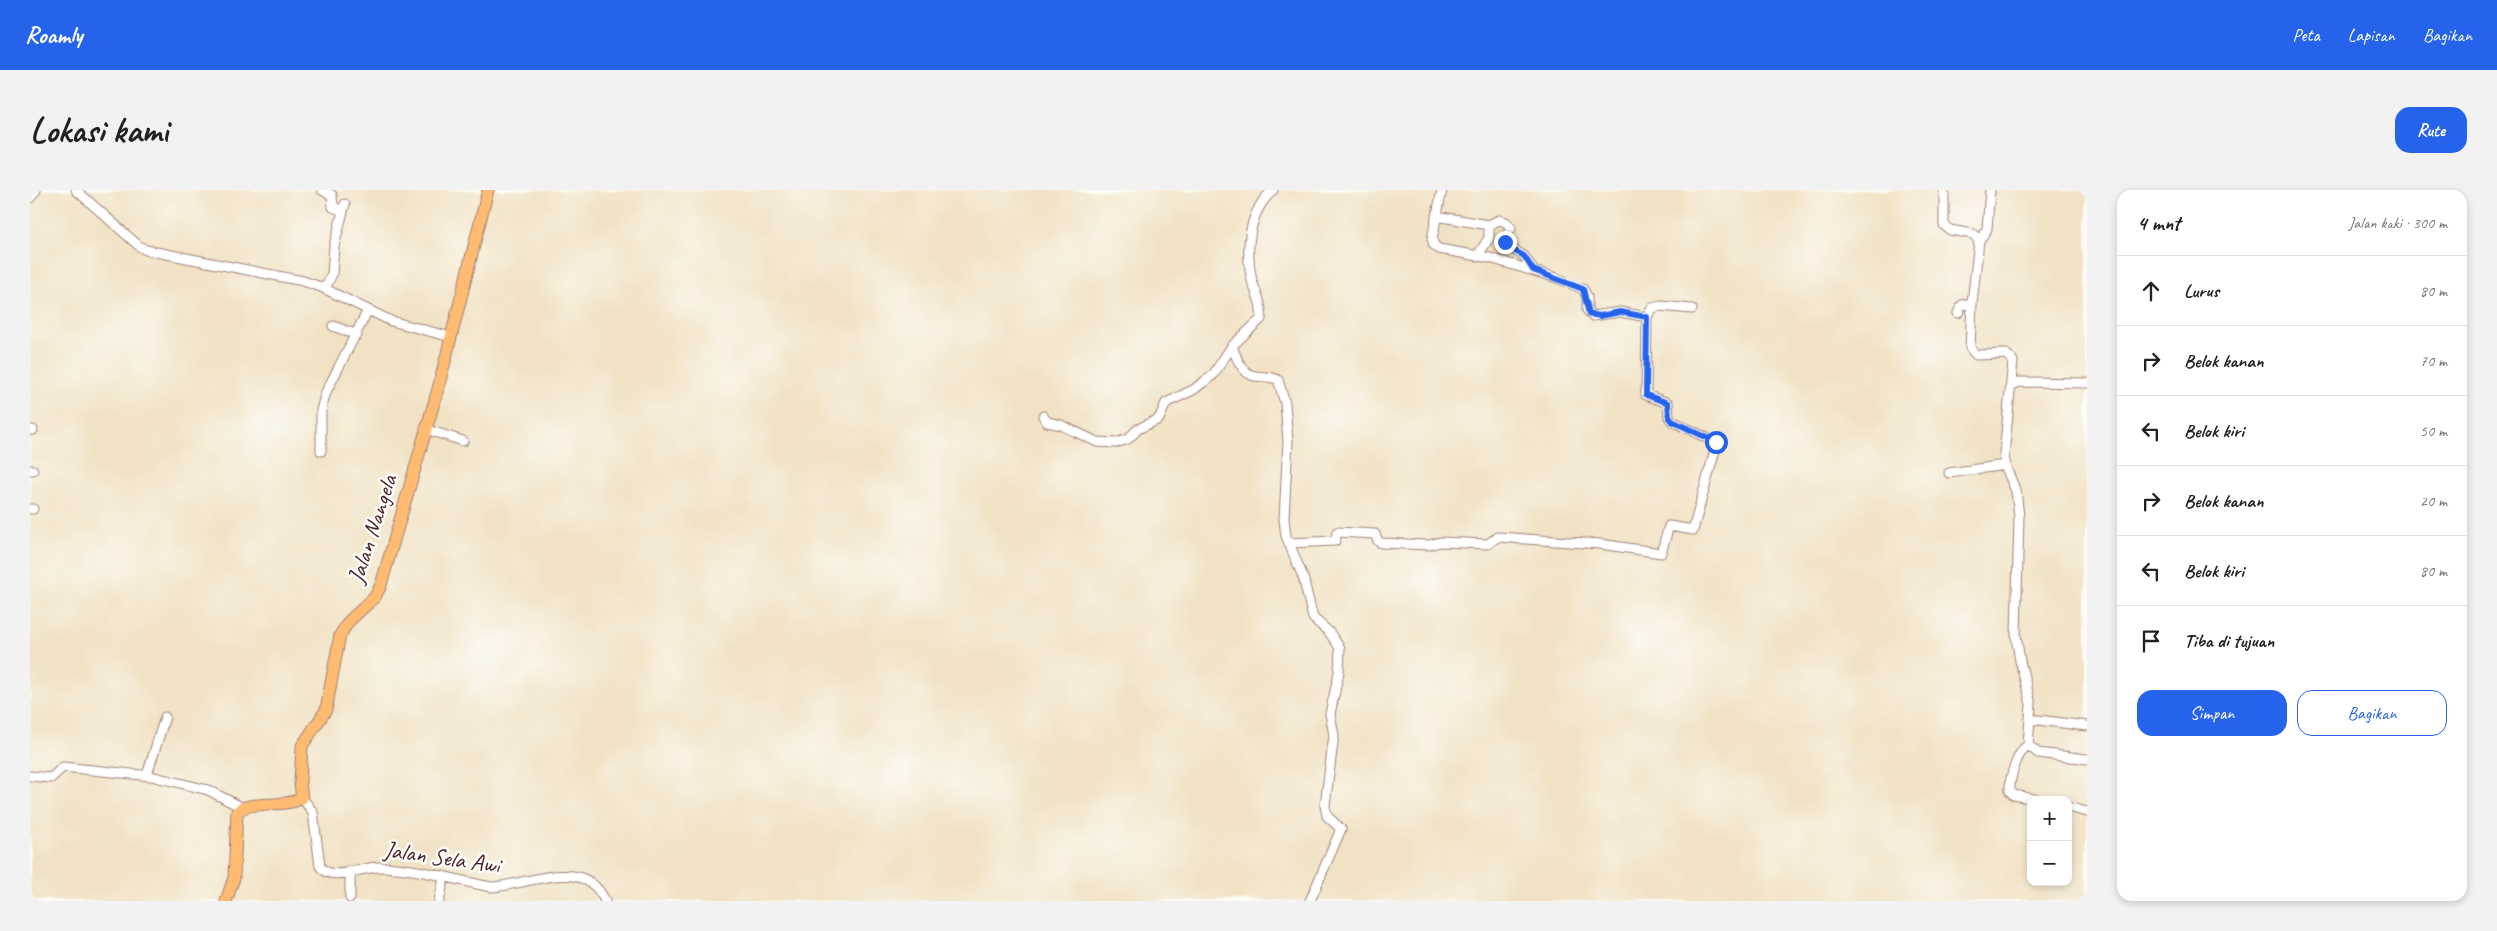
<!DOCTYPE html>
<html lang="id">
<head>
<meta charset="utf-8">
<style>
  :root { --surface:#fff; --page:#f2f2f2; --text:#202124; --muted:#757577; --line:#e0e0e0; --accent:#2563eb }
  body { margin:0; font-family:Caveat,sans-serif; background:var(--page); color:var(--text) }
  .controls { position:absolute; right:15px; bottom:15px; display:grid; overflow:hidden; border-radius:10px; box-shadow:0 2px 8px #0003 }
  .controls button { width:45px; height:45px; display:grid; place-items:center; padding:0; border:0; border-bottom:1px solid var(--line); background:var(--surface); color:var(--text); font:25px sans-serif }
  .stop { position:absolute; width:15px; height:15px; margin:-11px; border:4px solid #2563eb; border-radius:50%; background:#fff }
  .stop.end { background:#2563eb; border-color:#fff; box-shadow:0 1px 5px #0008 }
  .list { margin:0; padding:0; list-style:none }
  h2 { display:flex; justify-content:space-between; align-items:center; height:65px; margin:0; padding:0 20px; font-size:21px }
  h2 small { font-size:16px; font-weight:400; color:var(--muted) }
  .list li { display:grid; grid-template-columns:32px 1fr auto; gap:15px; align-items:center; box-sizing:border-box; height:70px; padding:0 20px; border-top:1px solid var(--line) }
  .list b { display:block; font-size:19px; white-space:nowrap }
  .list em { font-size:16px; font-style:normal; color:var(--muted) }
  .actions { display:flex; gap:10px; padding:15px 20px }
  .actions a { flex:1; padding:11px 0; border:1px solid var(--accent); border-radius:15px; text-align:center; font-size:18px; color:var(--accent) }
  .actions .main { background:var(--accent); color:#fff }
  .icon { flex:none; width:28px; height:28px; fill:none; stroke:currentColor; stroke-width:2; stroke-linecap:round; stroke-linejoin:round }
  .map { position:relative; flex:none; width:2057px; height:711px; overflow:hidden; border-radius:15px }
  header { display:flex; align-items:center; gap:30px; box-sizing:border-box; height:70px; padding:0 25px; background:var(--accent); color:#fff }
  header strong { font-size:24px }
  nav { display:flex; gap:28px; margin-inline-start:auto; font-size:18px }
  .intro { display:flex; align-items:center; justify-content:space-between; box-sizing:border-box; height:120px; padding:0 30px }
  h1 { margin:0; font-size:35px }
  .button { padding:12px 22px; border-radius:15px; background:var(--accent); color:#fff; font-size:18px; font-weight:700 }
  main { display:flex; gap:30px; padding:0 30px }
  aside { flex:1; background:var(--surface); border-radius:15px; box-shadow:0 2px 8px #0003 }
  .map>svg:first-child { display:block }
</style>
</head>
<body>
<header>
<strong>Roamly</strong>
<nav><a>Peta</a><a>Lapisan</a><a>Bagikan</a></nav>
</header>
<div class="intro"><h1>Lokasi kami</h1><a class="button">Rute</a></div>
<main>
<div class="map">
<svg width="2057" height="711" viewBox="0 0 2057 711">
  <rect width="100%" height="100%" fill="#fdfcf7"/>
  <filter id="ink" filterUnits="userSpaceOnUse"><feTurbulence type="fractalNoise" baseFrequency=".02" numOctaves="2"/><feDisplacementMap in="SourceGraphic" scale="10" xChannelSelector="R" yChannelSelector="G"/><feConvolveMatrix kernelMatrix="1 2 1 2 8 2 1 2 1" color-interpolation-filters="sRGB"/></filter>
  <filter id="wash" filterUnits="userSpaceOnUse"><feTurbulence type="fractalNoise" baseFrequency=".0096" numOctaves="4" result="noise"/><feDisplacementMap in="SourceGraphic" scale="20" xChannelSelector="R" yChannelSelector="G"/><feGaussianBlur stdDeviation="1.12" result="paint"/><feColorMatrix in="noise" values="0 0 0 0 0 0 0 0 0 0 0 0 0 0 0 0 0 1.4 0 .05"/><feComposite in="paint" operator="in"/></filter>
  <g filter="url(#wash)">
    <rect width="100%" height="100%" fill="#f1e2c4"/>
  </g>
  <g filter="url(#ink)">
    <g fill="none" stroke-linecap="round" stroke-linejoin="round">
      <!-- minor casing -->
      <g stroke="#9e8078" stroke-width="11">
        <path id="minor" d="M46,0L109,56L116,60L273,91L291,97L361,131L421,147
          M292,0L302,5L303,17L313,21
          M1243,0C1218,22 1215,60 1222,91C1226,103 1233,115 1231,129L1202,156C1206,167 1212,184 1225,186C1233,187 1241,186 1248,190L1255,213L1258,251L1254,329L1256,346L1273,387L1283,428L1299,442L1310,458L1309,482L1300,524L1304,545L1295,615L1297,626L1311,639L1280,711
          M1914,0V35L1920,40L1943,44L1949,51L1942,113L1940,158L1946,165L1976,164L1983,171L1974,265L1976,278L1986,301L1989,326L1986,445L1990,471L2001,514L1998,555L2008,563L2057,569
          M0,8L6,0
          M1406,26L1459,35L1469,30L1476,32L1481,38L1475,49L1476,55L1494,66L1503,80
          M1949,51L1957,39L1960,0
          M1448,65L1459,48V35
          M295,99L302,84L304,56L315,14
          M1928,123L1932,115L1942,113
          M1617,127L1622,118L1631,116L1662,119
          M303,136L327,145
          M1981,196L1989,192L2057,193
          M1013,226L1017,232L1031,235L1067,252L1086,253L1098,249L1108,239L1129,229L1136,213L1163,200L1183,185L1202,156
          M395,239L433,251
          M0,240H3
          M291,261V220L296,202L338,120
          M0,280H3
          M1919,283L1975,275
          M0,319H3
          M1259,353L1305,351L1307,342L1345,344L1348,351L1352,353L1399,355L1410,352L1458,354L1467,347L1570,354L1631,363L1639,336L1663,340L1687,253L1642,231L1639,227L1638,213L1616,205L1617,127L1590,122L1563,126L1557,120V107L1553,99L1527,88L1460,68L1409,59L1404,55L1402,49L1412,0
          M2000,529L2057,536
          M1998,555C1987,562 1979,589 1980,601L1984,605L2009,610
          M117,585L135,527
          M0,586L21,588L33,577L121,586L178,600L211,617
          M272,608L283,622L290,676C300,693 332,677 348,677C386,677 424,690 461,697C498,696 554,664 575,711
          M2038,617L2057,622
          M320,708V681
          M409,711L414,688"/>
      </g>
      <!-- major casing -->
      <g stroke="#9e8078" stroke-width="13">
        <path id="major" d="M196,711L204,688L207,622C220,609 253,619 272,608L270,593L272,556L296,520L310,445L319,431L345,407L351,395L408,199L458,0"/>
      </g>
      <!-- minor -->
      <use href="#minor" stroke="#fff" stroke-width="9"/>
      <!-- major -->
      <use href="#major" stroke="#ffbb71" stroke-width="11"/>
    </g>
  </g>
  <g fill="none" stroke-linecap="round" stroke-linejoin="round" filter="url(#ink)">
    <!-- route -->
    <path stroke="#2563eb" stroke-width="6" d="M1475,52L1478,57L1494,66L1503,80L1553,99L1559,124L1570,126L1590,122L1617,127L1616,205L1638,213L1639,227L1642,231L1686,252"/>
  </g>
  <g text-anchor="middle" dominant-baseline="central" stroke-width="5" stroke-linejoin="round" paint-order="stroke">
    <!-- street labels -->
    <g font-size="24" fill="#4a1f2b" stroke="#fdfcf7">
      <text transform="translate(342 339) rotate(-72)">Jalan Nangela</text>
      <text transform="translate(412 667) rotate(8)">Jalan Sela Awi</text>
    </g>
  </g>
</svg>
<div class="controls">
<button>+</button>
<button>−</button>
</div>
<div class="stop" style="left:1686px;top:252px"></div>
<div class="stop end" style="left:1475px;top:52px"></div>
</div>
<aside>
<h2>4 mnt<small>Jalan kaki · 300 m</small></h2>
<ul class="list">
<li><svg class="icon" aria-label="ahead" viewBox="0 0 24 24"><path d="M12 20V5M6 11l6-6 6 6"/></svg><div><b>Lurus</b></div><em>80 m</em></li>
<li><svg class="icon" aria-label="right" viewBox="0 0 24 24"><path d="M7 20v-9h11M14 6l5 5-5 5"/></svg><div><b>Belok kanan</b></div><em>70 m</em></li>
<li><svg class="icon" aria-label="left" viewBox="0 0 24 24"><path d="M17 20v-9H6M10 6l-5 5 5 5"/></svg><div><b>Belok kiri</b></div><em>50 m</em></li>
<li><svg class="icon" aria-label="right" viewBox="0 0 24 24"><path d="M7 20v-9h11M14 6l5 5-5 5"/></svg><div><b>Belok kanan</b></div><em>20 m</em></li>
<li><svg class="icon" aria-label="left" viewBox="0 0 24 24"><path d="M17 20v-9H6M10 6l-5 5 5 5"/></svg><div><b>Belok kiri</b></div><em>80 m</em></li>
<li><svg class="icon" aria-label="arrive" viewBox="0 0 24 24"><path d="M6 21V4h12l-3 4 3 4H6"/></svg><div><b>Tiba di tujuan</b></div></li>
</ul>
<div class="actions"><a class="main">Simpan</a><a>Bagikan</a></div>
</aside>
</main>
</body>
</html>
